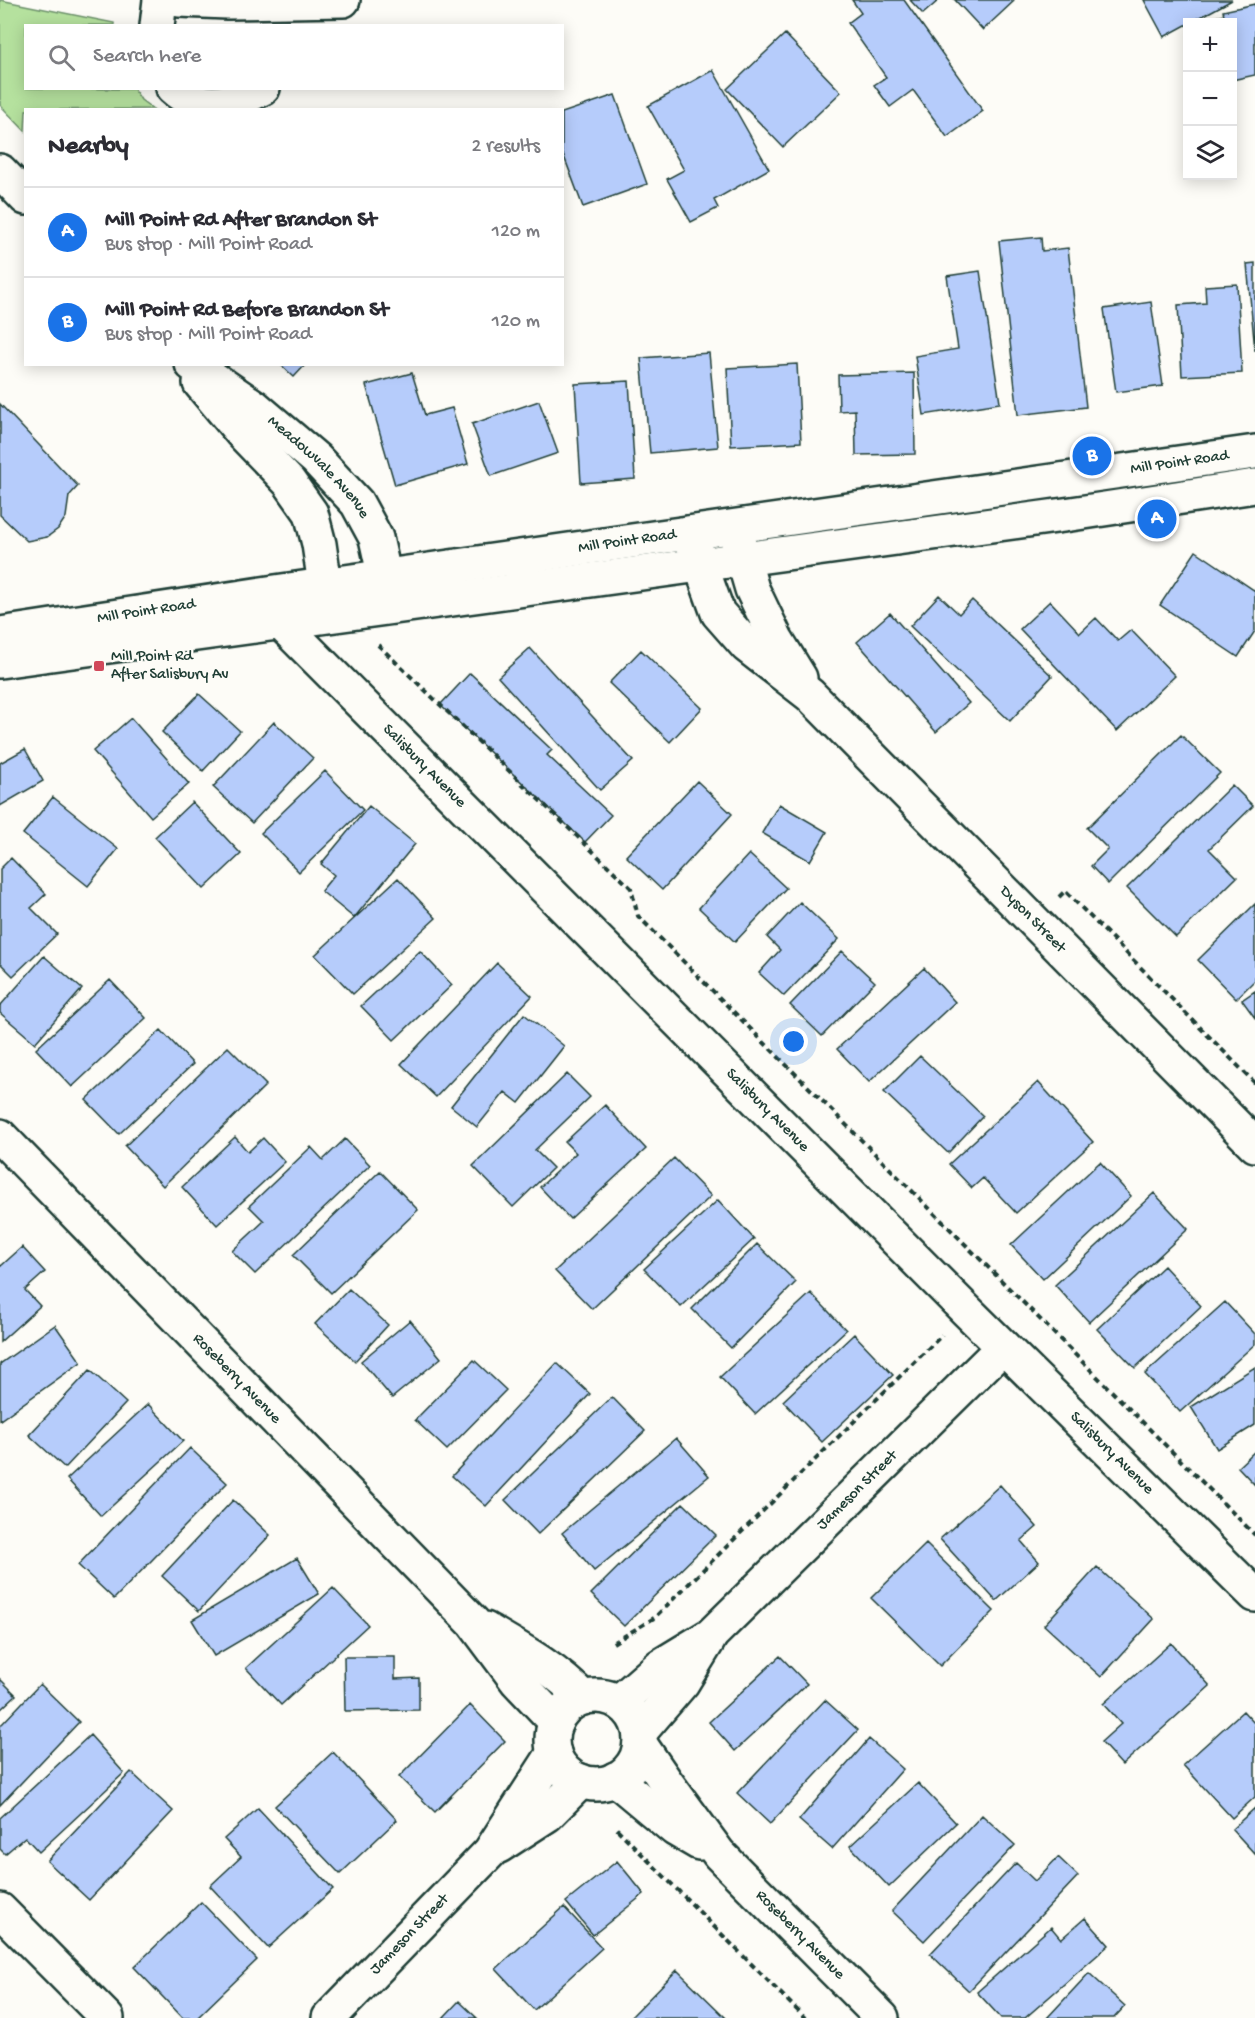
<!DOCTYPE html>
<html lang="en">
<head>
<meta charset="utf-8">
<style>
  :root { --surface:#fff; --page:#f7f7f7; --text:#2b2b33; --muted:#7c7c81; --line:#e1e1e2; --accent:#1a73e8 }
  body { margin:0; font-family:"Gochi Hand",sans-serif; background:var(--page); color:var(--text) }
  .controls { position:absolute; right:18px; top:18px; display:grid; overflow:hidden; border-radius:0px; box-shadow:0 3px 15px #0003 }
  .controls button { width:54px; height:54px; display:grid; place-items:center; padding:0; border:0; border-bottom:2px solid var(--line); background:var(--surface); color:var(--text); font:30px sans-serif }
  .you { position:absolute; left:794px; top:1042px; width:21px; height:21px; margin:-15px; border:4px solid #fff; border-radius:50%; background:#1a73e8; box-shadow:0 0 0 9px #1a73e833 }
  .badge { display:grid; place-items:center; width:39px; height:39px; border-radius:50%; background:var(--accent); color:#fff; font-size:20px; font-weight:700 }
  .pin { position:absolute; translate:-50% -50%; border:3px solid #fff; box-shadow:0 2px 6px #0006 }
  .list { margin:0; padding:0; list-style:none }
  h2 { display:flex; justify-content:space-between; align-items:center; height:78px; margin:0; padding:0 24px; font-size:26px }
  h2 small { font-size:20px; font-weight:400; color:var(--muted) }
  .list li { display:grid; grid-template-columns:39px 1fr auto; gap:18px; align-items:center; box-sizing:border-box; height:90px; padding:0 24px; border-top:2px solid var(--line) }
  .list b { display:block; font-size:22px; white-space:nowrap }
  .list p { margin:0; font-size:20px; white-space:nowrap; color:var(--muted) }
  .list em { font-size:20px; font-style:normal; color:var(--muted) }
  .icon { flex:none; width:33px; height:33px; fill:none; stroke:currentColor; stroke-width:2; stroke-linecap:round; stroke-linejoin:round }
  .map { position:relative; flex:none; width:1255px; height:2018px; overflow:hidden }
  .search { position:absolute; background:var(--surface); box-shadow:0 3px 15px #0003; left:24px; top:24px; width:540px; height:66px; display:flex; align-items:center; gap:15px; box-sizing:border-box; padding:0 21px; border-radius:0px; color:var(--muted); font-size:22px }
  .panel { position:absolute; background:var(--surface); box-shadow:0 3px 15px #0003; left:24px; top:108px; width:540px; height:258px; border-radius:0px }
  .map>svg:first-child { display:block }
</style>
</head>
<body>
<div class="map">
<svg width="1255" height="2018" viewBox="0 0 1255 2018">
  <rect width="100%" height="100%" fill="#fdfcf7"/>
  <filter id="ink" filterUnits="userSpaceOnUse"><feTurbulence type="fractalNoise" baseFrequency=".0167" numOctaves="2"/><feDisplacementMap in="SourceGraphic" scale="12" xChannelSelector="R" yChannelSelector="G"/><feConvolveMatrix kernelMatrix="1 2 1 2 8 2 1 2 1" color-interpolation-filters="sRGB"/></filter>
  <g filter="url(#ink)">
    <!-- green -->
    <path fill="#b5e19e" stroke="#6a8f69" stroke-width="1.5" d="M0,0L114,23V25L26,26V88L134,89L141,100L153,109L26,110L25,131L0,105Z"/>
    <!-- building -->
    <path fill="#b6ccfb" stroke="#1f3d34" stroke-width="1.5" d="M852,0H904L983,111L947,137L913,90L890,107L874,85L886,77L848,23L861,13Z
      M910,0H939L923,14Z
      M955,0H1013L1014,1L983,30Z
      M1144,0H1232L1164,37Z
      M1255,4V75L1232,80V22H1202V20L1224,15L1223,11Z
      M785,34L841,92L783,147L727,89Z
      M713,70L769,169L714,200L718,208L691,222L667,179L684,170L648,106Z
      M615,95L647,184L583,207L562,151V113Z
      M1041,237L1042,251L1068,248L1086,407L1018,415L999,241Z
      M1255,263V351L1247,264Z
      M980,271L1000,403L924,415L915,356L958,349L947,276Z
      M1237,284L1242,373L1182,376L1178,305L1206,303L1205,286Z
      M1151,302L1163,386L1116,392L1104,309Z
      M709,353L718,447L650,453L641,358Z
      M280,364H306L294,377Z
      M797,364L801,442L731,446L727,368Z
      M412,373L425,415L452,408L468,464L395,485L366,385Z
      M914,373L915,454L856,455L855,410L839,411L838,375Z
      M629,381L635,479L581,483L575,384Z
      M539,401L558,453L491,476L472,424Z
      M0,404L78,486L69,496L66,517L58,529L47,537L27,541L0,515Z
      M1196,551L1255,591V631L1238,657L1160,605Z
      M939,595L959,614L972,600L1052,676L1010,721L910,626Z
      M1050,601L1080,633L1096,618L1118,641L1131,630L1175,676L1117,731L1020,629Z
      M890,613L969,703L936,732L857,642Z
      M530,648L633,761L600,790L498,677Z
      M641,650L702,708L670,742L609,683Z
      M470,673L552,750L547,755L611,815L585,842L440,705Z
      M199,694L240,731L203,771L162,732Z
      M131,718L189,784L151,817L93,751Z
      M274,722L313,758L252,823L213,787Z
      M1181,735L1220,773L1108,884L1091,866L1108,849L1087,828Z
      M25,749L43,781L0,806V763Z
      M325,771L363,810L299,872L261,833Z
      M697,781L732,814L662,890L626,856Z
      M1232,785L1253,806L1209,849L1237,877L1176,937L1127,888Z
      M53,797L118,849L88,886L23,834Z
      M192,802L241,854L204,889L155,837Z
      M779,804L827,832L810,861L762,833Z
      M369,806L415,844L354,918L321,891L334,875L321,864Z
      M749,854L786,888L735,942L699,908Z
      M11,858L46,894L31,908L57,934L13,976L0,963V869Z
      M398,878L436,918L353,994L315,955Z
      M800,902L839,939L784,996L759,973L780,950L767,937Z
      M1255,904V980L1236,999L1198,960Z
      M420,951L452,985L394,1040L361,1006Z
      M842,951L875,982L822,1036L790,1005Z
      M44,956L82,989L35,1043L0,1013V1006Z
      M497,963L532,996L436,1097L401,1064Z
      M924,968L955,1002L869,1082L837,1049Z
      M110,980L146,1018L72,1087L36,1049Z
      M1255,991V1018L1242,1000Z
      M524,1014L564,1046L519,1103L505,1092L477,1127L451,1106Z
      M161,1030L193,1064L119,1134L86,1100Z
      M228,1047L266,1085L163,1186L125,1146Z
      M920,1056L983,1116L948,1153L884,1092Z
      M567,1074L590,1097L535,1150L553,1168L513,1207L473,1166Z
      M1038,1082L1093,1142L1016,1213L983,1178L972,1188L949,1164Z
      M605,1105L646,1149L570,1219L540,1187L576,1153L565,1142Z
      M235,1137L248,1152L263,1138L285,1162L217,1225L182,1187Z
      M345,1139L370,1165L255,1274L232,1251L264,1221L249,1206L311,1147L323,1160Z
      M674,1158L711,1196L592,1309L555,1271Z
      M1100,1162L1131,1196L1043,1279L1011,1245Z
      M380,1171L418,1210L331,1293L293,1255Z
      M1154,1193L1188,1229L1089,1322L1055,1285Z
      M718,1200L754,1239L681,1307L644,1269Z
      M757,1244L796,1282L731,1348L692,1309Z
      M22,1247L45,1272L25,1290L40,1306L0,1342V1265L1,1266Z
      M1164,1266L1201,1306L1135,1368L1097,1329Z
      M349,1289L388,1325L355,1361L315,1324Z
      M811,1293L846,1330L755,1414L720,1377Z
      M1225,1302L1255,1334V1344L1180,1412L1145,1374Z
      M410,1320L441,1358L392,1398L361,1361Z
      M55,1325L81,1362L0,1420V1364Z
      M854,1334L893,1375L822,1442L783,1401Z
      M474,1360L506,1390L447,1450L415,1420Z
      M557,1363L590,1394L486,1506L452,1476Z
      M1255,1367V1425L1217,1449L1191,1407Z
      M90,1370L126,1403L65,1468L29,1435Z
      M612,1397L645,1431L538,1534L505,1500Z
      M148,1404L183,1441L101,1516L67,1479Z
      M676,1438L709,1476L594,1571L562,1533Z
      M190,1448L227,1483L114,1599L78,1565Z
      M1255,1451V1485L1238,1467Z
      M1000,1485L1037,1527L1021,1541L1039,1562L996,1601L940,1539Z
      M233,1500L270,1535L199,1611L162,1576Z
      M683,1503L716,1535L624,1626L591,1594Z
      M926,1544L994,1611L940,1666L871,1598Z
      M297,1558L319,1594L214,1656L192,1620Z
      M1097,1567L1154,1619L1101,1677L1044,1625Z
      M333,1588L368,1625L281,1705L246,1668Z
      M1171,1643L1210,1686L1122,1765L1101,1742L1121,1724L1103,1704Z
      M780,1656L807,1684L735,1751L709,1722Z
      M344,1657H395V1679L419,1678V1710L345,1711Z
      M0,1679L16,1695L0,1710Z
      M40,1684L79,1722L0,1805V1726Z
      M825,1700L858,1730L770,1824L737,1793Z
      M470,1705L505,1741L435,1812L399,1777Z
      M1243,1711L1255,1724V1797L1232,1818L1183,1765Z
      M90,1735L124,1773L39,1852L25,1837L5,1854L0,1849V1818Z
      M869,1739L903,1769L832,1849L799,1820Z
      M333,1752L397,1820L340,1874L275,1806Z
      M131,1772L173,1811L89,1900L47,1861Z
      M918,1783L956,1823L889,1887L850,1846Z
      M258,1808L333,1889L268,1948L210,1886L241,1857L224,1839Z
      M1255,1808V1854L1232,1829Z
      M982,1815L1015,1845L924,1941L892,1911Z
      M1058,1857L1078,1876L969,1991L930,1954L1016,1863L1035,1881Z
      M617,1861L644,1894L593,1935L566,1902Z
      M201,1902L257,1960L197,2018H183L134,1967Z
      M564,1907L602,1948L534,2010L496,1969Z
      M1085,1918L1109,1945L1025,2018H1001L977,1992L1051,1927L1061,1939Z
      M677,1970L726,2018H630Z
      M1089,1973L1125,2006L1114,2018H1047Z
      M459,2001L477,2018H443Z"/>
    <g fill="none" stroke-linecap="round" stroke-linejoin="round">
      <!-- street casing -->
      <g stroke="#1f3d34" stroke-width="38">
        <g id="street">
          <path d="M179,0L227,2L343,0"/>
          <path d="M157,26L160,0"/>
          <path d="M173,88C200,113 234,104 263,88"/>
          <path d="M0,171L26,198"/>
          <path id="s1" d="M192,364L255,407L316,459L357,503L376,538L391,605"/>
          <path d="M200,383L241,432L289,482L311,513L319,544L329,612"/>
          <path d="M735,531L752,589L776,639L800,678"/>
          <path id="s2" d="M689,533L718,613L747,646L810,695L1255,1145"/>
          <path id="s3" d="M282,624L967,1311L1255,1595"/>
          <path id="s4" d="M0,1136L473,1622L517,1681L556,1722"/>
          <path d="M485,1629C519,1649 556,1669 583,1698"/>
          <circle cx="596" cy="1740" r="44"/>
          <path id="s5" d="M619,1702L660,1666L711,1635L1003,1347"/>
          <path d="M640,1732L682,1683L709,1639"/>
          <path id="s6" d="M640,1744L666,1782L719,1854L882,2018"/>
          <path d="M615,1779L675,1829L699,1843"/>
          <path d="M499,1846L547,1815L581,1781"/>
          <path d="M0,1910L107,2018"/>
          <path id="s7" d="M329,2018L490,1852L554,1753"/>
        </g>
      </g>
      <!-- secondary casing -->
      <g stroke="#1f3d34" stroke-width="38">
        <g id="secondary">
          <path id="s8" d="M0,634L275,592L1255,452"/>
          <path d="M0,661L1071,514L1255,486"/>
        </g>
      </g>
      <!-- path -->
      <path stroke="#1f3d34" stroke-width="4" stroke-dasharray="6 4.5" stroke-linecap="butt" d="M378,645L631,888L638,916L1255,1535
        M1059,897L1065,891L1255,1083
        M613,1643L654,1618L942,1335
        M617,1829L805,2018"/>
      <!-- street -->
      <use href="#street" stroke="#fdfcf7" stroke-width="33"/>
      <!-- secondary -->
      <use href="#secondary" stroke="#fdfcf7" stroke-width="33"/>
    </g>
  </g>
  <!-- markers -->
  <rect fill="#d1495b" stroke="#fdfcf7" stroke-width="2" x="93" y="660" width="12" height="12" rx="3"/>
  <g text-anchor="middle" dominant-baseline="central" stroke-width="4.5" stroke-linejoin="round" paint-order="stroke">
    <!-- street labels -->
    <g font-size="16" fill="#1f3d34" stroke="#fdfcf7">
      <text stroke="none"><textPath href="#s8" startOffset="1192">Mill Point Road</textPath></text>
      <text stroke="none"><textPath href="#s1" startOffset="164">Meadowvale Avenue</textPath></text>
      <text stroke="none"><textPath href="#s8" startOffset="634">Mill Point Road</textPath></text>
      <text stroke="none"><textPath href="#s8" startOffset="148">Mill Point Road</textPath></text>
      <text stroke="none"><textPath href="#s3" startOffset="201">Salisbury Avenue</textPath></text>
      <text stroke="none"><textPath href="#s2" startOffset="525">Dyson Street</textPath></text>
      <text stroke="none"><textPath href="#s3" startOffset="687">Salisbury Avenue</textPath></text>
      <text stroke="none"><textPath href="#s4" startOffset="339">Roseberry Avenue</textPath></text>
      <text stroke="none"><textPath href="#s3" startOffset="1173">Salisbury Avenue</textPath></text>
      <text stroke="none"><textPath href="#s5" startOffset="320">Jameson Street</textPath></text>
      <text stroke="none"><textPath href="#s7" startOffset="116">Jameson Street</textPath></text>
      <text stroke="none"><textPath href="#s6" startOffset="250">Roseberry Avenue</textPath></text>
    </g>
    <!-- poi labels -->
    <g font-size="16" fill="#1f3d34" stroke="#fdfcf7" text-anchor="start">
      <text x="111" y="657">Mill Point Rd<tspan x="111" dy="18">After Salisbury Av</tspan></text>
    </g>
  </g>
</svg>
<div class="controls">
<button>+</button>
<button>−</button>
<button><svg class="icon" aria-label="layers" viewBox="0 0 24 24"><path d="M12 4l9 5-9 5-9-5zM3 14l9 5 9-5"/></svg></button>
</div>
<div class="you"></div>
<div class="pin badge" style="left:1157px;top:519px">A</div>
<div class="pin badge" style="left:1092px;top:456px">B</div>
<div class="search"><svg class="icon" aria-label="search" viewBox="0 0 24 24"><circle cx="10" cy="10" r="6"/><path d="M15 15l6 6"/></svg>Search here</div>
<section class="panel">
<h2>Nearby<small>2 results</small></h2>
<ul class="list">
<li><span class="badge">A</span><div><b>Mill Point Rd After Brandon St</b><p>Bus stop · Mill Point Road</p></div><em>120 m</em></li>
<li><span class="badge">B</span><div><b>Mill Point Rd Before Brandon St</b><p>Bus stop · Mill Point Road</p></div><em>120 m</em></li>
</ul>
</section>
</div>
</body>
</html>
